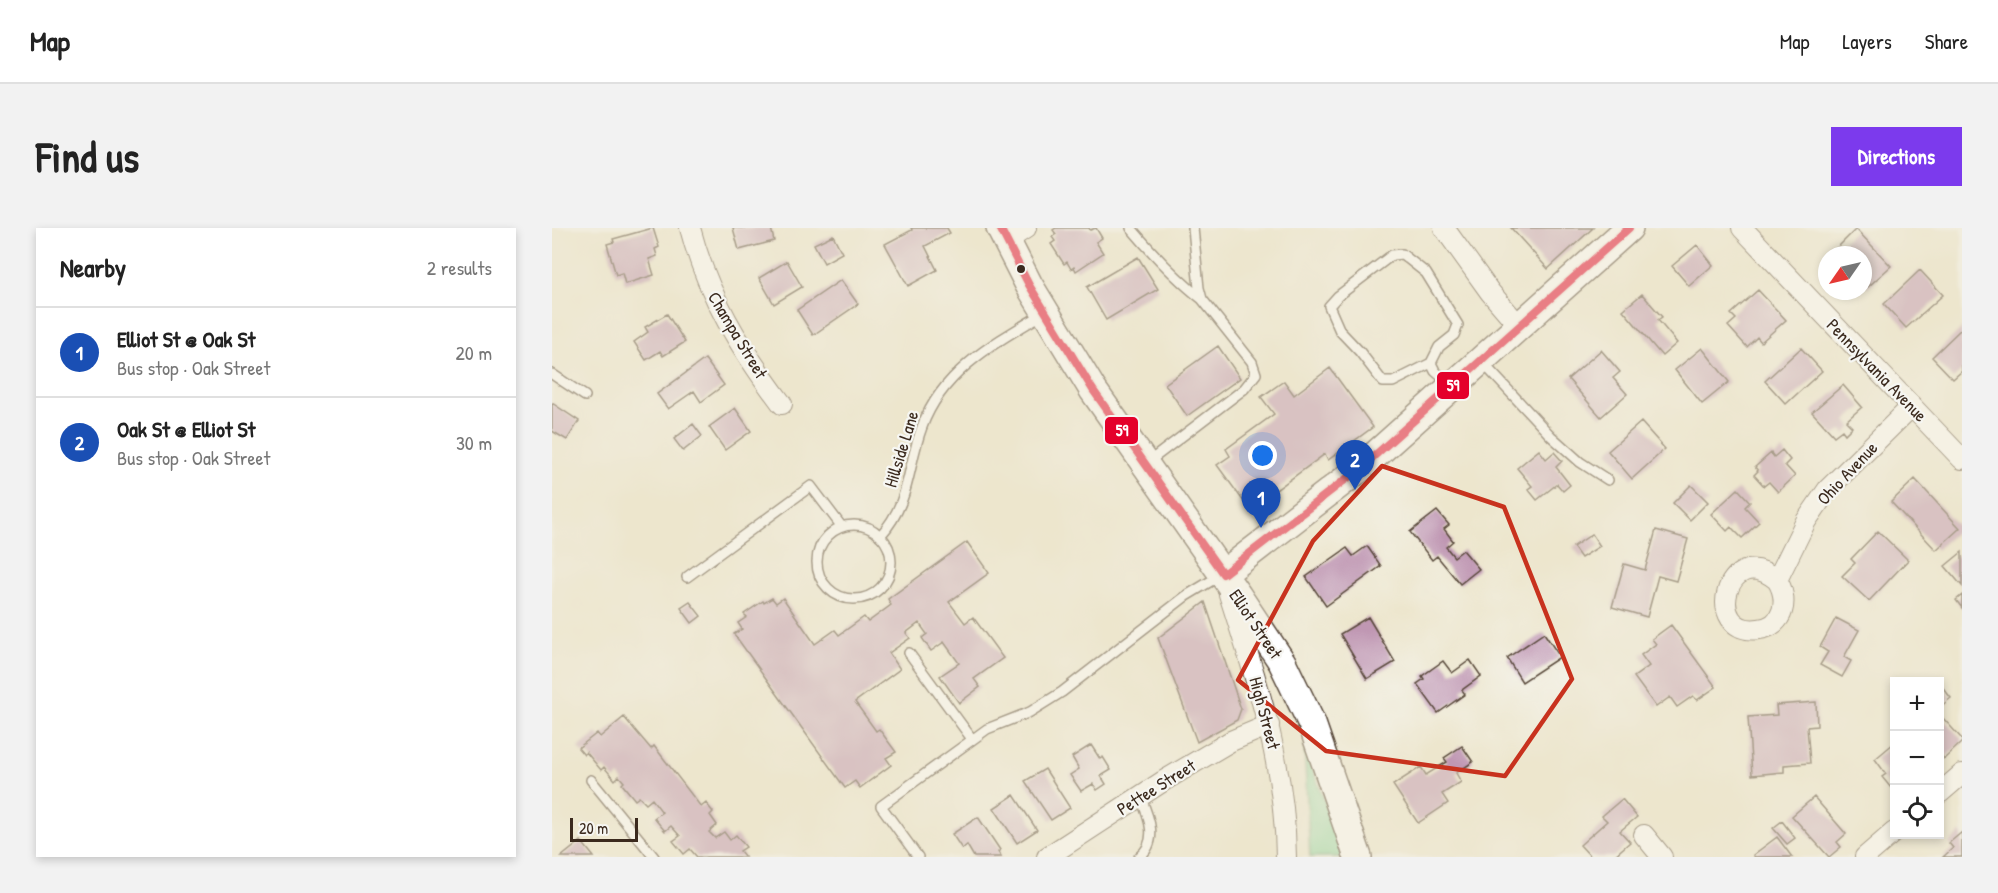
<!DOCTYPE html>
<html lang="en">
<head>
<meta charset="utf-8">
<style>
  :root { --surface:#fff; --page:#f2f2f2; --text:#222; --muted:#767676; --line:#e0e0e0; --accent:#7c3aed }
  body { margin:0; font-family:"Patrick Hand",sans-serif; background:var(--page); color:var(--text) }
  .controls { position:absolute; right:18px; bottom:18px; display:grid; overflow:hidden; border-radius:0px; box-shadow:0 3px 9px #0003 }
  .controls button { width:54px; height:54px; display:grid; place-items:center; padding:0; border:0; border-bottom:2px solid var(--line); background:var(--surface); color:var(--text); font:30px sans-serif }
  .compass { position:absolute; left:1266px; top:18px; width:54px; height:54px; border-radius:50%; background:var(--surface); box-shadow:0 3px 9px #0003; rotate:236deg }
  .scale { position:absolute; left:18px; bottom:15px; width:68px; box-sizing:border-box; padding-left:6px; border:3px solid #3b2a1e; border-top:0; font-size:16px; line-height:21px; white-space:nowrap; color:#3b2a1e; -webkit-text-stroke:4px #f6f6f2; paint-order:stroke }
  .you { position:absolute; left:711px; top:228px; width:21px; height:21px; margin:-15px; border:4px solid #fff; border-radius:50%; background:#1a73e8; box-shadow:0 0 0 9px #1a73e833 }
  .badge { display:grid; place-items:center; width:39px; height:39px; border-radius:50%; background:var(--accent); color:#fff; font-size:20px; font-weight:700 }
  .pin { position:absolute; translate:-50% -50px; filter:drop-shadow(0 2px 3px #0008) }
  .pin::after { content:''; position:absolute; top:32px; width:21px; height:18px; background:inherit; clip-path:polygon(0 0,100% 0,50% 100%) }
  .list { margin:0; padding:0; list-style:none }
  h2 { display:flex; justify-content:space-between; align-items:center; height:78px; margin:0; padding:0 24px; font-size:26px }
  h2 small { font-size:20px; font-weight:400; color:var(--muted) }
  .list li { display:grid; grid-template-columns:39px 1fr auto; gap:18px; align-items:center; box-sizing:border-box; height:90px; padding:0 24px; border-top:2px solid var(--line) }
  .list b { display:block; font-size:22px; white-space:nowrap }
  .list p { margin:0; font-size:20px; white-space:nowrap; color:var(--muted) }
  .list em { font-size:20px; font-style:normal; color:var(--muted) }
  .icon { flex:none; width:33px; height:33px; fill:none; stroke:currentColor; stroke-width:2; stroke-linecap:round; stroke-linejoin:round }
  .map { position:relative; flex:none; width:1410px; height:629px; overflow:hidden; border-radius:0px }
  header { display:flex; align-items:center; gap:36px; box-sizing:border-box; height:84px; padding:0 30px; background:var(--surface); border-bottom:2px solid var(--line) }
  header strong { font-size:28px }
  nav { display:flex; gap:33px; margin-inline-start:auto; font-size:21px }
  .intro { display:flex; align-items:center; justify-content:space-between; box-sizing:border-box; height:144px; padding:0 36px }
  h1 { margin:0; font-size:42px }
  .button { padding:15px 27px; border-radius:0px; background:var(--accent); color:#fff; font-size:21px; font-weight:700 }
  main { display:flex; gap:36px; padding:0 36px }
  aside { flex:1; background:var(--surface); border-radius:0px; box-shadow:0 3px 9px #0003 }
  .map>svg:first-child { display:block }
</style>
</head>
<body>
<header>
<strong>Map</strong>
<nav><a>Map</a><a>Layers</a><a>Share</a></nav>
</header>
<div class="intro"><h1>Find us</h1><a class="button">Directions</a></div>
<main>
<aside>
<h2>Nearby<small>2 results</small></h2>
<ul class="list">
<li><span class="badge" style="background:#1a4fb4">1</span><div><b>Elliot St @ Oak St</b><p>Bus stop · Oak Street</p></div><em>20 m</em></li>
<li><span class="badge" style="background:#1a4fb4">2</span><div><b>Oak St @ Elliot St</b><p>Bus stop · Oak Street</p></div><em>30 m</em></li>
</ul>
</aside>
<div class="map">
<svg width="1410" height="629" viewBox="0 0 1410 629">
  <rect width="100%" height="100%" fill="#f6f6f2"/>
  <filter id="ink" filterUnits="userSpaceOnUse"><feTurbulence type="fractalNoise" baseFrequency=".0167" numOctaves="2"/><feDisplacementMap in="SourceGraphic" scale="12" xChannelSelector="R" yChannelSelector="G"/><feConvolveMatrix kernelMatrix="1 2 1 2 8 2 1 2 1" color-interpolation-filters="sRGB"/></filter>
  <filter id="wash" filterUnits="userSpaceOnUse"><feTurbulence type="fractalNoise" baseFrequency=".008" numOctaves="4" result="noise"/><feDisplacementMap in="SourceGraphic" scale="24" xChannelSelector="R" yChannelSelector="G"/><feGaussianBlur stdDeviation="1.35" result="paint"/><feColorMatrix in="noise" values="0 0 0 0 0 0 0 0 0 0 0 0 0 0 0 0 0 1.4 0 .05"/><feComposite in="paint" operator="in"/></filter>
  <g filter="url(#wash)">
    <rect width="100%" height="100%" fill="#ede6cd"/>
    <!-- green -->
    <path fill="#7ed194" stroke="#5c7e59" stroke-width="1.5" d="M752,517L793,629H758Z"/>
    <g id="blocks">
      <!-- building -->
      <path fill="#c097b3" d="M101,0L107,19L103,21L105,28L97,31L102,47L73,56L70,45L64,47L55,16L62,14L61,11Z
        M181,0H219L222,13L187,22Z
        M359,0H395L398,5L373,18L385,42L356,58L333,16L360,2Z
        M504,0H537L538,2L544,0L550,10L544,14L551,25L524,43L522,39L519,41L515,34L512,36L499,16L503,13L500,9L504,6L501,2Z
        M959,0H1041L996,41Z
        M1304,1L1339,38L1316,59L1311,54V27H1286L1282,23Z
        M281,7L290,25L272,35L262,16Z
        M1145,17L1161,37L1137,58L1120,38Z
        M586,29L606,61L554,92L535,59Z
        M235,33L250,59L222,76L207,50Z
        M1368,42L1391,67L1354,100L1332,76Z
        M289,52L306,76L261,107L245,82Z
        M1206,62L1234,92L1209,114L1205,109L1195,119L1176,98L1184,91L1179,86Z
        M1090,66L1110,89L1106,92L1125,115L1110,128L1071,82Z
        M115,86L133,114L111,128L108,123L94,132L82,114L96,104L93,99Z
        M1410,100V143L1401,151L1380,129Z
        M666,118L688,150L635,188L613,156Z
        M1150,120L1177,154L1150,176L1123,142Z
        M1249,120L1270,143L1234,176L1213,153Z
        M1049,122L1068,144L1061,150L1075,166L1049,189L1016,151Z
        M153,131L172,157L149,174L142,163L116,181L105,166Z
        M778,140L821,199L776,232L773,226L709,273L704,266L692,274L665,237L678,228L674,221L722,186L709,169L732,153L742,167Z
        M1291,157L1310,179L1294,193L1300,199L1293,206L1290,202L1282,208L1260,184Z
        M0,175L27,193L15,212L0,203Z
        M183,180L199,203L173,222L157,199Z
        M1089,194L1113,221L1080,251L1056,223Z
        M141,196L150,208L131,223L122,211Z
        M987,222L994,231L1002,224L1010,233L1004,239L1018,257L1011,263L1005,256L985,272L976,261L980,258L965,240Z
        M1230,222L1238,232L1233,237L1243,248L1226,264L1217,254L1212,258L1202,247L1206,243L1203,239L1219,225L1222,229Z
        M1363,251L1408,300L1384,322L1339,274Z
        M1139,257L1156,274L1138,292L1121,275Z
        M1186,261L1198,274L1193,279L1207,294L1190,310L1179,299L1175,303L1159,286Z
        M885,283L897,297L892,301L901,313L894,319L902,329L911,322L927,341L908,356L885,328L880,332L858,304Z
        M1104,302L1136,311L1124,353L1106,348L1095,389L1060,379L1072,336L1093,342Z
        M1326,303L1356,332L1317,373L1290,348L1303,335L1299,331Z
        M1040,306L1048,318L1029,330L1021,319Z
        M415,314L437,345L397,374L413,395L421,389L451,430L422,451L428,459L407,475L388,448L407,435L392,414L379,423L370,410L375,406L367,395L354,405L358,410L337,425L348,441L303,474L324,503L327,501L344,524L334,530L339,537L308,560L303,553L293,560L182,406L190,401L186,395L195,389L192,386L211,373L212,375L220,370L224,375L231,370L263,416L283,402L287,407L312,389L316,394L339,377L336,371Z
        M815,318L829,338L774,378L754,349L795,320L801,328Z
        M1410,324V358L1393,338Z
        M1410,367V380L1404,372Z
        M138,374L149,388L140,395L129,380Z
        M653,374L689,481L685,492L645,514L606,410Z
        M816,389L843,434L815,451L788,406Z
        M1284,390L1307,402L1292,429L1299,433L1290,449L1268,437L1276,424L1268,419Z
        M1119,397L1164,459L1145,472L1141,468L1125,479L1118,469L1104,479L1082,449L1097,438L1089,427L1104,416L1100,411Z
        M992,405L1008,429L970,454L955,430Z
        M918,432L929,448L910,462L913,466L886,485L865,456L872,451L870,448L891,433L900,445Z
        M1388,456L1399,470L1388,479Z
        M1264,474L1265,498L1255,499L1258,535L1232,537V544L1200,547L1196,489L1225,487L1224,477Z
        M1389,488L1410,511V514L1392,531L1388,526Z
        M72,489L99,521L102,518L149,579L154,575L161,584L158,587L165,597L157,604L163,610L172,604L178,612L184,607L194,619L188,623L193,629H145L138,621L132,626L121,613L128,608L119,598L113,603L102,590L110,584L100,571L94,576L87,569L83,572L70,556L72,554L67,548L63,552L52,539L49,542L34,524L32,527L26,520L45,505L48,509Z
        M1342,515V557L1339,560L1330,549L1334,546L1323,531Z
        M539,517L548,531L551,529L559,542L549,548L554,556L545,562L541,556L529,563L518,547L527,541L520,529Z
        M910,518L921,534L904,545L909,554L890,566L896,575L866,595L841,557L869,539L874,547L895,534L892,530Z
        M493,541L518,580L499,592L473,553Z
        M462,567L485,602L465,615L442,580Z
        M1262,569L1294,606L1285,614L1289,619L1277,629L1240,588Z
        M1070,571L1085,589L1068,603L1078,614L1061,629H1039L1028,617L1055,593L1050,588Z
        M426,589L448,622L446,624L449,629H422L415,617L410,621L400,606Z
        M1230,593L1243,610L1235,616L1221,600Z
        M1410,604V629H1391L1401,620L1397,615Z
        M1225,609L1240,629H1203L1201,627Z
        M29,613L42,629H9Z"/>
    </g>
  </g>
  <g filter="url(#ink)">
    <use href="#blocks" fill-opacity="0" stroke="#564638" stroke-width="1.5"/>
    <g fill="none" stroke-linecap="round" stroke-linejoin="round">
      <!-- lane casing -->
      <g stroke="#564638" stroke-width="12">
        <path id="lane" d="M579,0C601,26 623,50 650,71
          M879,135L841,154H831L808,124L788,103L777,78L786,68L840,27L850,26L874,45L906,97L902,107L887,119L879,135L883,143L899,157
          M931,135L999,208L1028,234L1056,252
          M0,146L33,168
          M595,235L692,161L704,146L700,134L650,71L647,60L641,0
          M265 334a37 37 0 1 1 74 0a37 37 0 1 1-74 0Z
          M328,308C359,274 355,239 370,199C390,143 444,114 491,86
          M135,349L259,258L290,299
          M357,425L420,511
          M39,552L102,629
          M366,629L329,578L435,501L478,484L510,464L634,368L669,347
          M587,629C608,613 596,587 588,568"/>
      </g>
      <!-- street casing -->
      <g stroke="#564638" stroke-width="22">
        <path id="street" d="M138,0C156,69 188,120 230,176
          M892,0L938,64L968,99
          M1190,0L1410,231
          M454,13L474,0
          M1225,352C1237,371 1233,398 1207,401C1151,409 1173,310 1225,352L1254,293L1276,261L1360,178
          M677,366C705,454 733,535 734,629
          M1388,565L1410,546
          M1092,607L1110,629
          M495,629L613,552L679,513L717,497
          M1313,629L1342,604"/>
      </g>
      <!-- secondary casing -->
      <g stroke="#564638" stroke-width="30">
        <path id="secondary" d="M448,0L477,57L541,162L686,368L730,434L760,496L806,629
          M671,346L811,238L1077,0"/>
      </g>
      <!-- lane -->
      <use href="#lane" stroke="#fff" stroke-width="9"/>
      <!-- street -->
      <use href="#street" stroke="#fff" stroke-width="20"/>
      <!-- secondary -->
      <use href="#secondary" stroke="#fff" stroke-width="27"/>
      <!-- bus-1 casing -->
      <g stroke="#f6f6f2" stroke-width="12">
        <path id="bus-1" d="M448,0L477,57L541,162L671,346L811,238L1077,0"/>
      </g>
      <!-- bus-1 -->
      <use href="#bus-1" stroke="#e4002b" stroke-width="8"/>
    </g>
  </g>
  <!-- marked area -->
  <path d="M0 0H1410V629H0ZM830,238L952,279L1020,451L953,548L774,523L686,452L761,313Z" fill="#ede6cd" fill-opacity=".55" fill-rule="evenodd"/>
  <path fill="none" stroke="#c8321e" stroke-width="4.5" stroke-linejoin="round" d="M830,238L952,279L1020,451L953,548L774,523L686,452L761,313Z"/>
  <!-- markers -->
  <circle fill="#3b2a1e" stroke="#f6f6f2" stroke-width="2" cx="469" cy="41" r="5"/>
  <g text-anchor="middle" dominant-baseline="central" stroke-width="4.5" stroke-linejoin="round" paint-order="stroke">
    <!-- street labels -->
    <g font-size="18" fill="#3b2a1e" stroke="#f6f6f2">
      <text transform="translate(186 107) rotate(59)">Champa Street</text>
      <text transform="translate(1325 142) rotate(46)">Pennsylvania Avenue</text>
      <text transform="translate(349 221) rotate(-73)">Hillside Lane</text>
      <text transform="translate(1295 245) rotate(-47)">Ohio Avenue</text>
      <text transform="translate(704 396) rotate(56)">Elliot Street</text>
      <text transform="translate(713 485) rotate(75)">High Street</text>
      <text transform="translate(604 559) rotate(-32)">Pettee Street</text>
    </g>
  </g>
  <g stroke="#f6f6f2" stroke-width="2">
    <rect x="884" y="143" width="34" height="29" rx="6" fill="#e4002b"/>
    <rect x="552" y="188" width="35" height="29" rx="6" fill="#e4002b"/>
  </g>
  <g font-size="16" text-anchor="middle" font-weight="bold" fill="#fff">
    <text x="901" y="163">59</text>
    <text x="570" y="208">59</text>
  </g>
</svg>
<div class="controls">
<button>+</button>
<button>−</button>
<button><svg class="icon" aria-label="locate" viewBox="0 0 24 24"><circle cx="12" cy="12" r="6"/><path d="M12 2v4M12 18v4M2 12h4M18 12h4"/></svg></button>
</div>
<svg class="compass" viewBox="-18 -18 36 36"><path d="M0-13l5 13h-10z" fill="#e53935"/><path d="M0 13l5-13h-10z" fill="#767676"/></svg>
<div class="scale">20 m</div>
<div class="you"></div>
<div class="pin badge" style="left:709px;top:300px;background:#1a4fb4">1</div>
<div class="pin badge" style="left:803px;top:262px;background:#1a4fb4">2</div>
</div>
</main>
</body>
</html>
